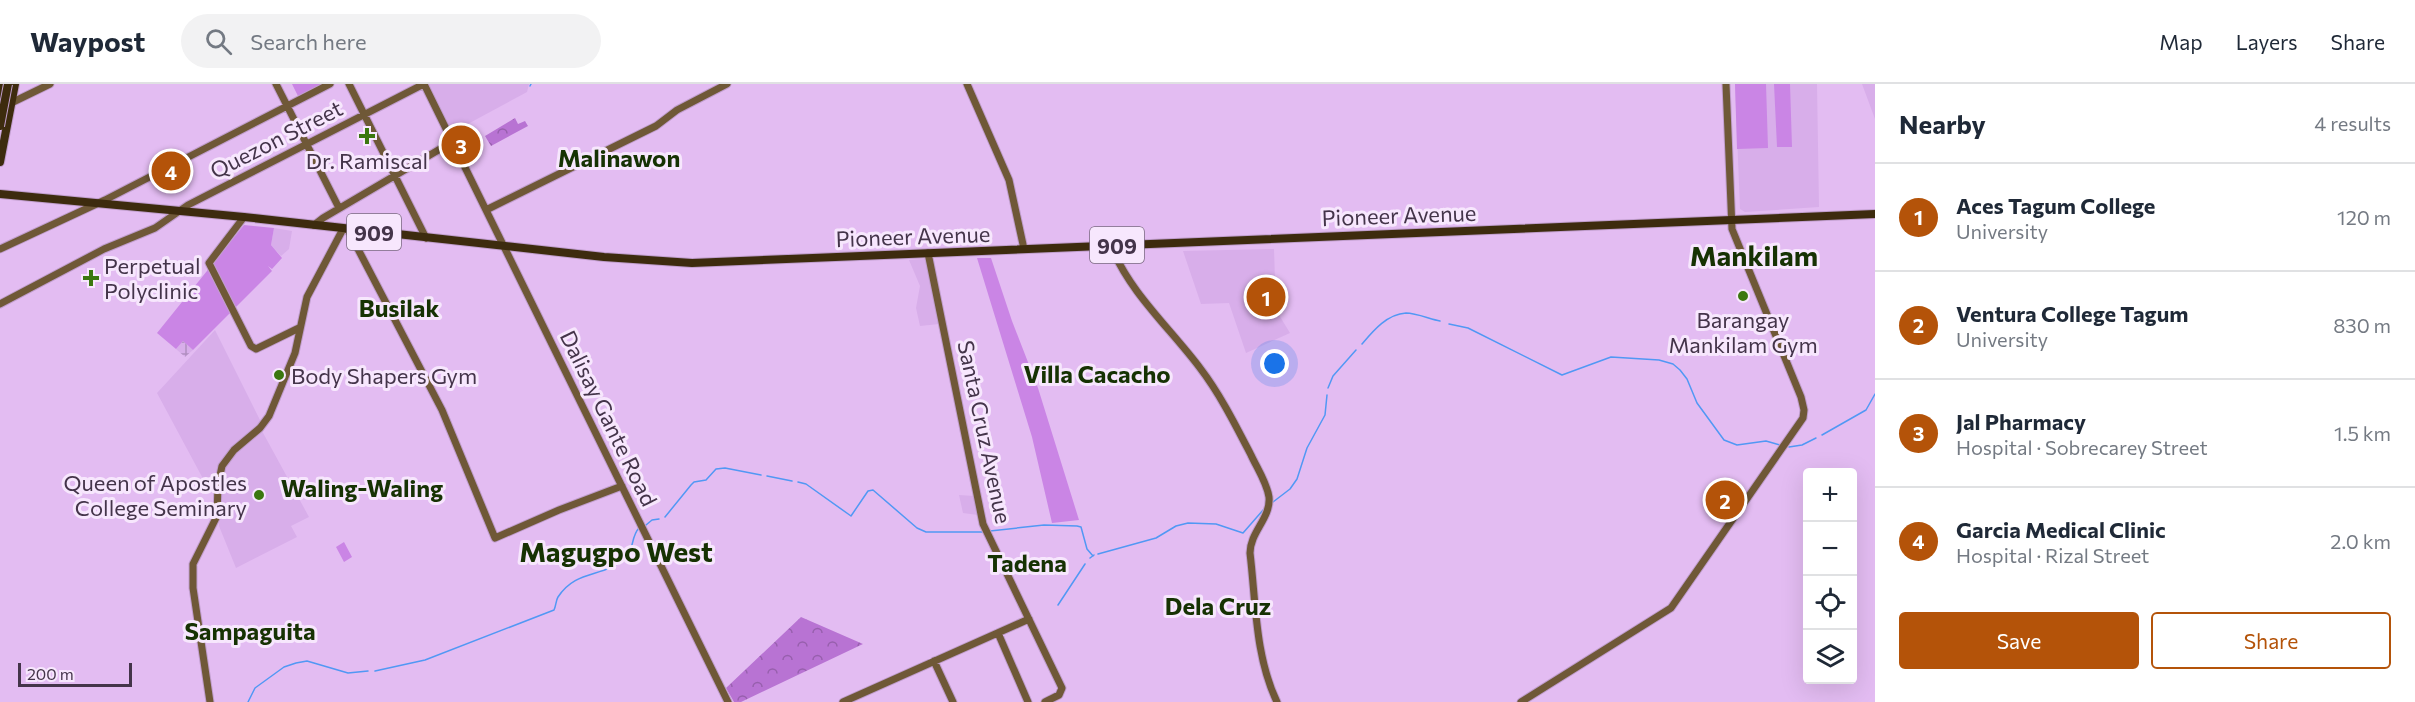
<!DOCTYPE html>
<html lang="en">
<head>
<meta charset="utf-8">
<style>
  :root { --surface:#fff; --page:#f2f2f3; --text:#1f2937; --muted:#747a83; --line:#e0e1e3; --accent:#b45309 }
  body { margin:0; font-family:Commissioner,sans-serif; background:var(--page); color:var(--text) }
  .controls { position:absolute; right:18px; bottom:18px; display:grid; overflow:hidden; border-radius:6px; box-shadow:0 6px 24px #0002 }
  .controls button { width:54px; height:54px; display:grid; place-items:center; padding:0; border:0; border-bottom:2px solid var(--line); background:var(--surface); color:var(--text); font:30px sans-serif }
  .scale { position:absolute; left:18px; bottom:15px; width:114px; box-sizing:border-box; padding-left:6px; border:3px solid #44344a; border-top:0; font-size:16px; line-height:21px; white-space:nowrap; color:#44344a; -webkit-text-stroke:4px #f7e7fd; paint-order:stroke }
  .you { position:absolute; left:1275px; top:280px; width:21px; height:21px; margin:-15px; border:4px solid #fff; border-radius:50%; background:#1a73e8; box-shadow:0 0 0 9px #1a73e833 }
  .badge { display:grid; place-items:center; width:39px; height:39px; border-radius:50%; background:var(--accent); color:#fff; font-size:20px; font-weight:700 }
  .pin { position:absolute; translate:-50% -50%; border:3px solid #fff; box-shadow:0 2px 6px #0006 }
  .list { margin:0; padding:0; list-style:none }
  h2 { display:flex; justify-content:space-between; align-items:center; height:78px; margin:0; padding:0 24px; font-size:26px }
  h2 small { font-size:20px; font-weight:400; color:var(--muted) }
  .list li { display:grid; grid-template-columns:39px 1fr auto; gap:18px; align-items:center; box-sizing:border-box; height:108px; padding:0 24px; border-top:2px solid var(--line) }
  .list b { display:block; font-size:22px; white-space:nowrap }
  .list p { margin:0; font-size:20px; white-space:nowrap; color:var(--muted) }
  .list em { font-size:20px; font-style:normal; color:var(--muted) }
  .actions { display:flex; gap:12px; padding:18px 24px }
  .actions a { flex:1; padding:14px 0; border:2px solid var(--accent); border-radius:6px; text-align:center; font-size:21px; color:var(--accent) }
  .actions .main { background:var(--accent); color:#fff }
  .icon { flex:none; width:33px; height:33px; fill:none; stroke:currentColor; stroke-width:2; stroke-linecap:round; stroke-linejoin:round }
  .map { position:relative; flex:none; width:1875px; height:618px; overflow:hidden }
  header { display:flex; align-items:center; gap:36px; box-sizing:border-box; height:84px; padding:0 30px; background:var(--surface); border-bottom:2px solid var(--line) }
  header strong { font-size:28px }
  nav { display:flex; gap:33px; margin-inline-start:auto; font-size:21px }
  .search { width:420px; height:54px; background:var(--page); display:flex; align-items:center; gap:15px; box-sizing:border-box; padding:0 21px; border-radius:33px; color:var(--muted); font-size:22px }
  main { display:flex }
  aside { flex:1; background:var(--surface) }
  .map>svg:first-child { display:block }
</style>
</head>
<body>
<header>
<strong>Waypost</strong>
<div class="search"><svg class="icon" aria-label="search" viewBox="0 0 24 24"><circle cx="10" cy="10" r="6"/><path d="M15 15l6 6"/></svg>Search here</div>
<nav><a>Map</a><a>Layers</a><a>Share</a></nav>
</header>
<main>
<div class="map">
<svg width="1875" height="618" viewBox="0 0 1875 618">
  <defs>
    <pattern id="industrial-grid" width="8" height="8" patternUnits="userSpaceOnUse" patternTransform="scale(1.5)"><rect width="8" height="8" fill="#d8aeea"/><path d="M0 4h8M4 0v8" fill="none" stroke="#b18ec0"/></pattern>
    <pattern id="forest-crowns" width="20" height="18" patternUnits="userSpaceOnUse" patternTransform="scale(1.5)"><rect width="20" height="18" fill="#b873d3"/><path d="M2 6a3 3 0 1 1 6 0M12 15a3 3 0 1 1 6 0" fill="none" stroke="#975fad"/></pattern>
  </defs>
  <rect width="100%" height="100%" fill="#e3bcf2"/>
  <!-- built -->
  <path fill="#d8aeea" d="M427,0H529L527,8L464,42H449Z
    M1735,0H1817L1819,123L1745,128L1740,125Z
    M1862,0H1875V35Z
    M274,144L292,147L289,165L281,172L271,161Z
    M1274,165L1276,226L1290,249L1246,269L1229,219L1201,220L1183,167Z
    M926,175L939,240L920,242L916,224L920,202L909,176Z
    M215,246L261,338L221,377L215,401L208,404L157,309Z
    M262,347L309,433L291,442L297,453L236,484L219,442L222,392L224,385L234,371Z
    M1716,405L1741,418L1731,430L1710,415Z
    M959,411L974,412L978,431L963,429Z"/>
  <!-- industrial -->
  <path fill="url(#industrial-grid)" d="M183,257L193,266L185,273L176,265Z"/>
  <!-- green -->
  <path fill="#ca85e5" d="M292,0H322L298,12Z
    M1735,0H1766L1768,64L1737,65Z
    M1774,0H1790L1792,63H1777Z
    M244,141L274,144L271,161L282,174L272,185L268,182L272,187L193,266L183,257L176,265L157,249Z
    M977,174H991L1012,237L1038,304L1079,436L1052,439L1032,353Z
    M344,458L352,473L344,478L336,463Z"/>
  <!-- forest -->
  <path fill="url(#forest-crowns)" d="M515,34L518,40L525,37L528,42L491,62L485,52Z
    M801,533L863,560L741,618H734L726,604Z"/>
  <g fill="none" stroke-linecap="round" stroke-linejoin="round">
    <!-- stream -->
    <path stroke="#5198f4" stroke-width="1.5" d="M530,2L531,0
      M1449,240L1468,244L1562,291L1611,273L1659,276L1673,280L1680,286L1687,295L1697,319L1724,356L1737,361L1766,357L1780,361
      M1362,260C1373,247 1387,230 1406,229C1416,229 1430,235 1440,237
      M1328,304L1333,292L1356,266
      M1822,351L1866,326L1875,310
      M1789,363L1802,361L1816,354
      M767,392L792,397
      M798,398L806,400L851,432L868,407L873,406L917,444L926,448H983
      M1273,418L1290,405L1297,395L1307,364L1325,331L1327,311
      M665,433L691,401L694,398L706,396L716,385L725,384L761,391
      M646,441L652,436L659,435
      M990,447L1044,441L1077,442L1081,443L1087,465L1093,472
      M1098,470L1156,454L1176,442L1188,439L1216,440L1243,449L1264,425
      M1090,474L1094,471
      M1058,521L1085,480
      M375,587L425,576L554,526C556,522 556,516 558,513C577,484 604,495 626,473C634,466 631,452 639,444
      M248,618L255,604L284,583L296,579L307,577L348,589L368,587"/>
    <!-- secondary casing -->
    <g stroke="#c09ecd" stroke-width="9">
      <path id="secondary" d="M276,0L339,124
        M349,0L426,154
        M424,0L728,618
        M967,0L1009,96L1024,165
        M9,20L50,0
        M486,126L656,42L677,26L727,0
        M244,133L209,179L251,262L256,265L299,244
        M314,141L323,134L452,58
        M348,146L442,326L495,454L559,426L622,402
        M1111,162C1130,209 1170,244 1200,284C1220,310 1236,342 1251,371C1257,384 1267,399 1269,413C1271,434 1250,448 1250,469C1256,519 1255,572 1277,618
        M0,165L105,116L330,0
        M928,169L983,440L1062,604L1059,611L1045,618
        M0,220L104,165L155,144L188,121L424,0
        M998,549L1028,618
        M934,577L953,618
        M210,618L193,504V480L217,432L218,401L222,382L234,366L260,344L269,332L295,269L307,213L343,145
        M843,618L1029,535
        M1521,618L1671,524L1803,334L1804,326L1801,313L1732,145L1726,0"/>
    </g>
    <!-- highway casing -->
    <g stroke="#c09ecd" stroke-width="10">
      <path id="highway" d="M0,15L3,0
        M0,78L15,0
        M0,110L244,133L604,173L692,179L1875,130"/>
    </g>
    <!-- secondary -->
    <use href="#secondary" stroke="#6f5837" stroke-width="7"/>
    <!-- highway -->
    <use href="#highway" stroke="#3d2b0e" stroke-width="8"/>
    <!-- highway-bridge casing -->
    <g stroke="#c09ecd" stroke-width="10" stroke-linecap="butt">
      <path id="highway-bridge" d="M0,42L8,0"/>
    </g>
    <!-- highway-bridge -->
    <use href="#highway-bridge" stroke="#3d2b0e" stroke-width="8"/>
  </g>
  <!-- markers -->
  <g fill="#3b770f" stroke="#f7e7fd" stroke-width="2">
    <path d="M364 43h6v6h6v6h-6v6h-6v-6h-6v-6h6z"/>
    <path d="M88 185h6v6h6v6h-6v6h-6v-6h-6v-6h6z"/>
    <circle cx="1743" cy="212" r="6"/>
    <circle cx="279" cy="291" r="6"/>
    <circle cx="259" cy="411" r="6"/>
  </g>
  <g text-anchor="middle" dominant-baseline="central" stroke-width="6" stroke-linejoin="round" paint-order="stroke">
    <!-- shield labels -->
    <g fill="#f7e7fd" stroke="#7a6a80" stroke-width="1.5">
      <rect x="347" y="130" width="54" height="36" rx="4.5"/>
      <rect x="1090" y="143" width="54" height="36" rx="4.5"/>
    </g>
    <g font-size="21" font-weight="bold" fill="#44344a">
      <text x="374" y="148">909</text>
      <text x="1117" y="161">909</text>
    </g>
    <!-- street labels -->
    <g font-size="22" fill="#44344a" stroke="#f7e7fd">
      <text transform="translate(276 55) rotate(-27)">Quezon Street</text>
      <text transform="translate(1399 131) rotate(-2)">Pioneer Avenue</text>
      <text transform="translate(913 152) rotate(-2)">Pioneer Avenue</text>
      <text transform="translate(609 334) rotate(64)">Dalisay Gante Road</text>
      <text transform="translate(985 348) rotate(78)">Santa Cruz Avenue</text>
    </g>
    <!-- poi labels -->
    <g font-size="22" fill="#44344a" stroke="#f7e7fd">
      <text x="367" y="76">Dr. Ramiscal</text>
      <text x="104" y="181" text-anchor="start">Perpetual<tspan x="104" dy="25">Polyclinic</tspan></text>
      <text x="1743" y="235">Barangay<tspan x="1743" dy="25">Mankilam Gym</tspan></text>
      <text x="291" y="291" text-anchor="start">Body Shapers Gym</text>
      <text x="247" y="398" text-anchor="end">Queen of Apostles<tspan x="247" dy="25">College Seminary</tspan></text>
    </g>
    <!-- neighbourhood labels -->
    <g font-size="24" font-weight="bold" fill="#163203" stroke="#f7e7fd">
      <text x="619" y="73">Malinawon</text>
      <text x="399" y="223">Busilak</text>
      <text x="1097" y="289">Villa Cacacho</text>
      <text x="362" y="403">Waling-Waling</text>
      <text x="1027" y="478">Tadena</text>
      <text x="1218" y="521">Dela Cruz</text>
      <text x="250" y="546">Sampaguita</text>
    </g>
    <!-- district labels -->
    <g font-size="28" font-weight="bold" fill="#163203" stroke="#f7e7fd">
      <text x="1754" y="171">Mankilam</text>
      <text x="616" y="467">Magugpo West</text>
    </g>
  </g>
</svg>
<div class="controls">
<button>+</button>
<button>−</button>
<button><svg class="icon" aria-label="locate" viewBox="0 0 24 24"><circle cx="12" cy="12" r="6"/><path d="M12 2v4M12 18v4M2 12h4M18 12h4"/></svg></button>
<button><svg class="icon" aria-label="layers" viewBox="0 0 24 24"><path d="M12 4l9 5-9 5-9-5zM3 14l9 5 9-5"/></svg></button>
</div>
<div class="scale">200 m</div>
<div class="you"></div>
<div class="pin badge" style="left:1266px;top:213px">1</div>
<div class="pin badge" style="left:1725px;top:416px">2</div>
<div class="pin badge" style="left:461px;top:61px">3</div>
<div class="pin badge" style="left:171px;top:87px">4</div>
</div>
<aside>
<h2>Nearby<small>4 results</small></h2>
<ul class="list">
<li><span class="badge">1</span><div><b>Aces Tagum College</b><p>University</p></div><em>120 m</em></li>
<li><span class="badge">2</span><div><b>Ventura College Tagum</b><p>University</p></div><em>830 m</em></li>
<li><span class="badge">3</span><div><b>Jal Pharmacy</b><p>Hospital · Sobrecarey Street</p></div><em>1.5 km</em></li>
<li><span class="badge">4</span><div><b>Garcia Medical Clinic</b><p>Hospital · Rizal Street</p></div><em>2.0 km</em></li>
</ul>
<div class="actions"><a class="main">Save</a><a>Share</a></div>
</aside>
</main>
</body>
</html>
